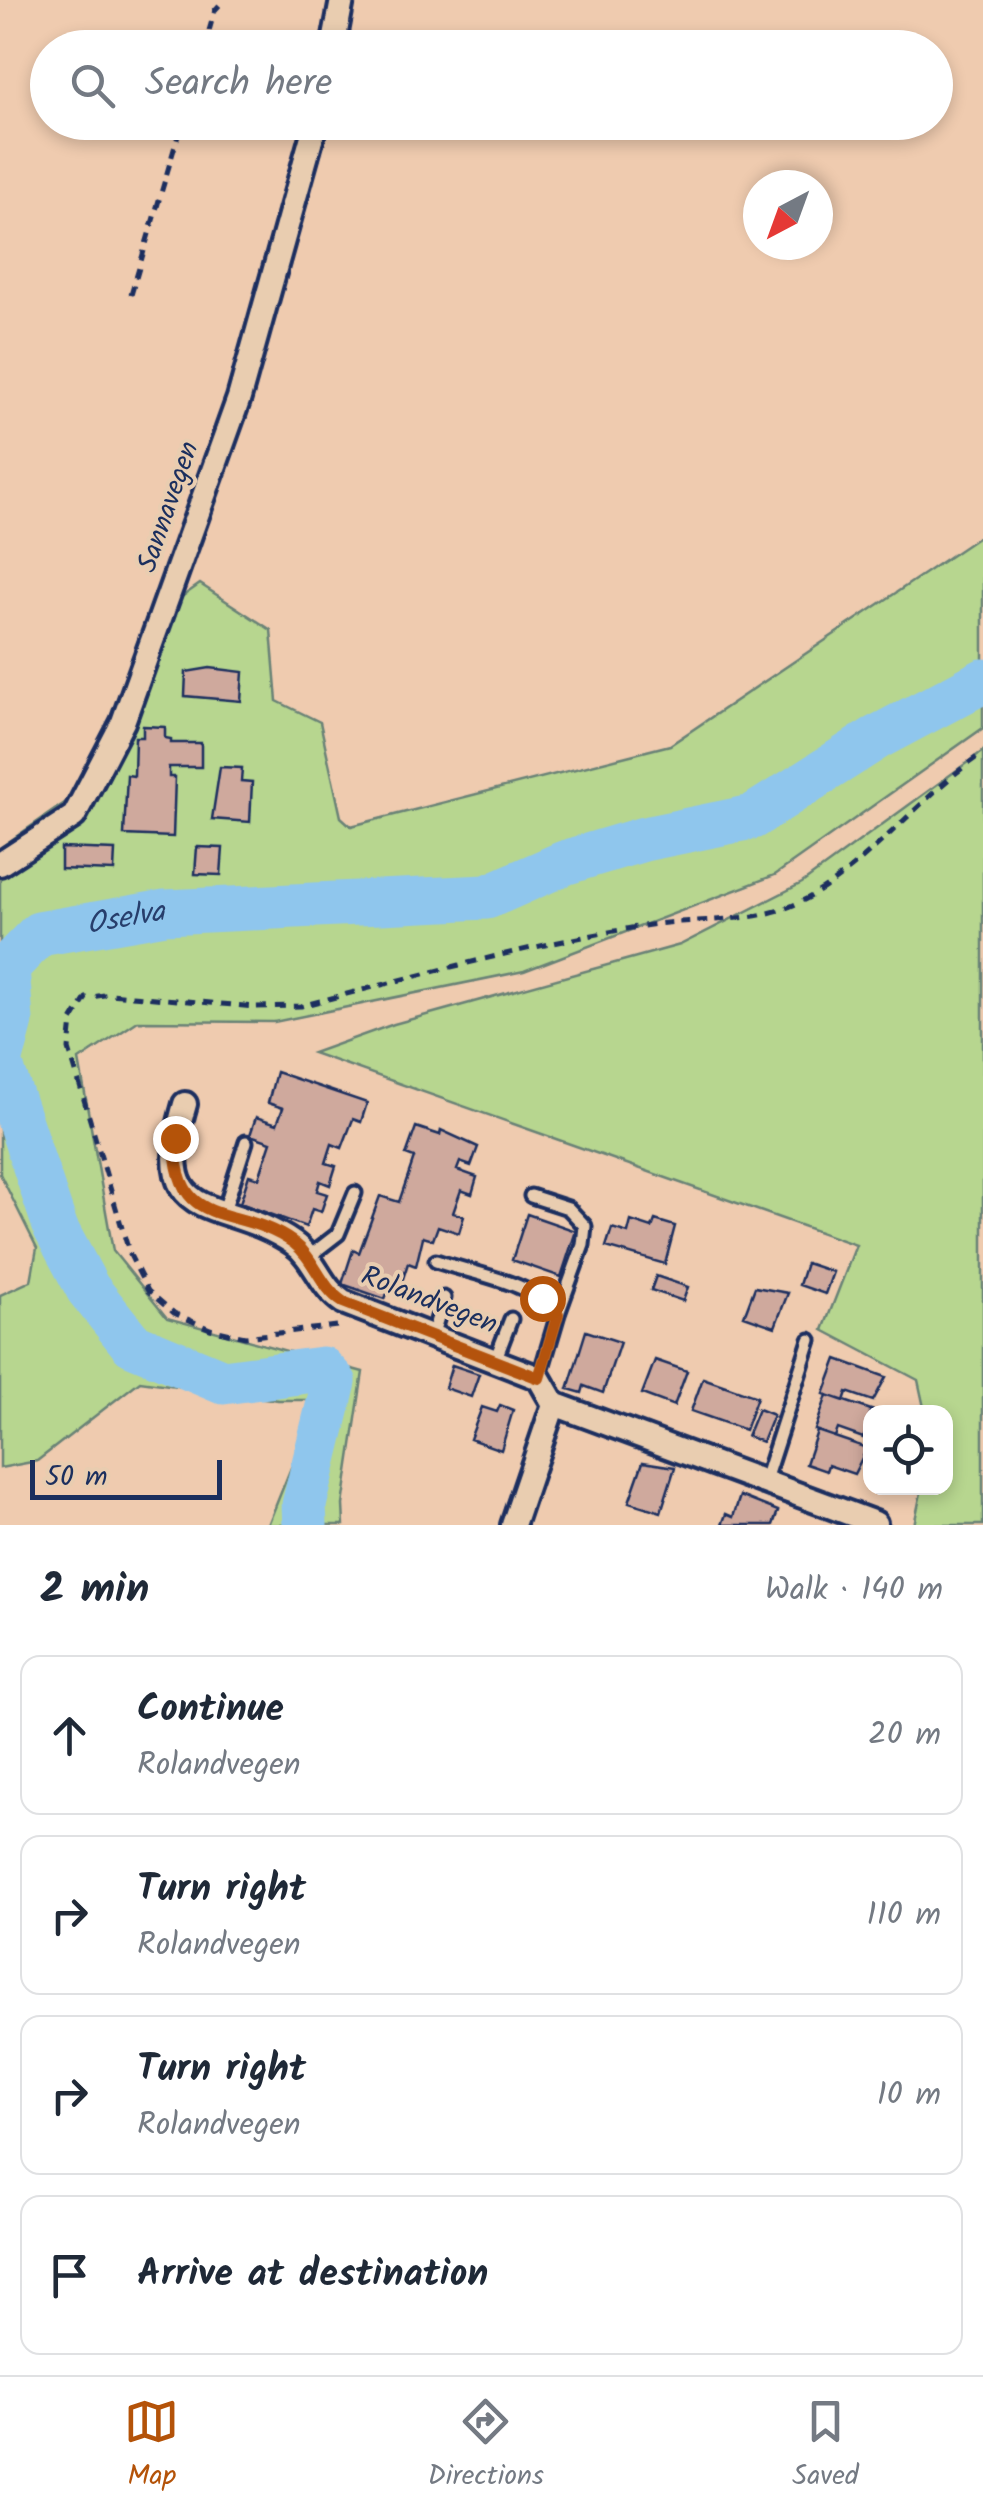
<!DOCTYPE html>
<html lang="en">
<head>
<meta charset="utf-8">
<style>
  :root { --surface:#fff; --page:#f6f6f7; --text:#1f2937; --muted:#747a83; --line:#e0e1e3; --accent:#b45309 }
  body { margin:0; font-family:Kalam,sans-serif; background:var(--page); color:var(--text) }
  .controls { position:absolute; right:30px; bottom:30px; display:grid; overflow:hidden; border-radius:20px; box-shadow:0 5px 15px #0003 }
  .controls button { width:90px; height:90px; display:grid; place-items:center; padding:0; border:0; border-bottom:2px solid var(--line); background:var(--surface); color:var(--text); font:50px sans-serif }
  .compass { position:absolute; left:743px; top:170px; width:90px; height:90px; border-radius:50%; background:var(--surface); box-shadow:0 5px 15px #0003; rotate:221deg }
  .scale { position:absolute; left:30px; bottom:25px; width:192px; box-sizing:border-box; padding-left:10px; border:5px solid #1b2f5e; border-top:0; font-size:28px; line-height:35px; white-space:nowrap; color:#1b2f5e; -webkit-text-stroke:8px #e9cdb0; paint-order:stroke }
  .stop { position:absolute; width:30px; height:30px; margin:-22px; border:8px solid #b45309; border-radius:50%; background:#fff }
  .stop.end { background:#b45309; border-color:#fff; box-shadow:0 2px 10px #0008 }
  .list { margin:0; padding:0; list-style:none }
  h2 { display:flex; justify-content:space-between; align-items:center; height:130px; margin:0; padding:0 40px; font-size:42px }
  h2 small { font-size:32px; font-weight:400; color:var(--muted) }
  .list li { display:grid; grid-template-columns:65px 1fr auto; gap:30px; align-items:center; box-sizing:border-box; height:160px; margin:0 20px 20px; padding:0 20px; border:2px solid var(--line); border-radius:20px }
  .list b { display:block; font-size:38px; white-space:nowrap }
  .list p { margin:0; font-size:32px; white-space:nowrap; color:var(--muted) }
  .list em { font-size:32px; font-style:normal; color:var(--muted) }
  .icon { flex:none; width:55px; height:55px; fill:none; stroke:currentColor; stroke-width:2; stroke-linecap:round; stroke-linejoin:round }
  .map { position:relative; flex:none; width:983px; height:1525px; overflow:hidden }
  .search { position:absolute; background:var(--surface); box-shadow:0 5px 15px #0003; left:30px; right:30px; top:30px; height:110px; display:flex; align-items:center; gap:25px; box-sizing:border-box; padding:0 35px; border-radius:55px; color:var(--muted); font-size:38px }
  .sheet { height:850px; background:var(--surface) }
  nav { display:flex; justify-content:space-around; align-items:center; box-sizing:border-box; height:140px; border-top:2px solid var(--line); background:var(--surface); font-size:28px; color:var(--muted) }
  nav a { display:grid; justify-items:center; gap:5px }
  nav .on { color:var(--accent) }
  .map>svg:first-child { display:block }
</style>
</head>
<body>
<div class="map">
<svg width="983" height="1525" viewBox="0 0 983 1525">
  <rect width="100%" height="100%" fill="#efcbaf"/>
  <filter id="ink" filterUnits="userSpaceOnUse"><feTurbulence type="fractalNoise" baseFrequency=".01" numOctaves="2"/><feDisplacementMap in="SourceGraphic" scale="20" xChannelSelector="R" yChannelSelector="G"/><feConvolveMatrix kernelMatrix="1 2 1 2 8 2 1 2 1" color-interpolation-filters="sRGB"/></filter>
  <g filter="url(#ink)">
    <!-- green -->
    <path fill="#b7d68f" stroke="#698276" stroke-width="2.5" d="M983,534V728L775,875L524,971L274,1022L138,1021L79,1060L113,1251L167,1318L363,1372L343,1505L344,1525H268L318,1400H278L140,1381L37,1461L0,1468V1295L31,1281L37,1248L0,1174V848L66,802L102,744L153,617L200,584L271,630L277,701L320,722L341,817L351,826L670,745Z
      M983,751V1525H914L922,1488H946V1412H925L918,1380L823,1330L856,1245L313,1053L394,1024L680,945L802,883Z"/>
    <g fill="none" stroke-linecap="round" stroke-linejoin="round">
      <!-- river -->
      <path stroke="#8fc6ed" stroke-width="45" id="s1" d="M305,1525L304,1505L334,1382L322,1369L223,1382L132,1344L88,1289L56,1229L0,1063L11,1021L7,967L39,934L165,912L487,897L564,863L644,839L752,817L876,738L983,681"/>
    </g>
    <!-- building -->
    <path fill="#cfa99d" stroke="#1b2f5e" stroke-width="2.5" d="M210,668L243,672L241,701L185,696L186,672Z
      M143,726L165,727V738L171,739V743H201V767H169V777H175L173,837L124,835L127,775L134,776L135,737H143Z
      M220,767L242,768L241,781L252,782L250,822L212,819Z
      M197,847L223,848L221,875L195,874Z
      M61,848L115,850L114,871L61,869Z
      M276,1072L367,1103L361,1122L353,1119L342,1148L332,1144L326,1163L336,1166L330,1185L320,1181L317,1191L327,1194L321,1212L312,1209L306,1227L240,1203L249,1175L259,1178L271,1142L250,1135L256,1117L277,1124L283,1108L268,1103Z
      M416,1127L440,1135L441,1130L478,1147L471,1166L460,1162L457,1170L477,1177L472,1194L461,1190L453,1213L464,1216L459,1233L438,1226L433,1240L423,1237L416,1266L408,1263L399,1291L389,1288L385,1299L342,1284L353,1250L359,1253L380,1196L399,1202L414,1158L406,1155Z
      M527,1214L576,1231L561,1277L512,1260Z
      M655,1220L675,1226L665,1264L606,1247L612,1228L628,1233L631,1221L652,1228Z
      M806,1263L833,1272L825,1294L799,1285Z
      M656,1276L688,1287L683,1301L651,1290Z
      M755,1287L788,1293L775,1327L744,1316Z
      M586,1331L620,1342L603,1393L584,1386L582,1393L568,1389Z
      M837,1359L886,1377L873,1401L847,1392L844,1401L824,1394Z
      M655,1360L687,1371L674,1406L642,1394Z
      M452,1365L479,1374L471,1397L445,1388Z
      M703,1378L757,1397L745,1430L691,1411Z
      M827,1395L877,1412H870V1427L863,1438L838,1429L835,1437L815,1430Z
      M500,1405L513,1410L501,1450L470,1439L482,1407L497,1412Z
      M758,1409L773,1415L762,1442L747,1436Z
      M817,1431L867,1448L854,1474L828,1465L826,1471L806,1464Z
      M643,1462L675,1467L661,1512L629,1502Z
      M740,1496L778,1511L773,1525H722L726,1514L733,1517Z"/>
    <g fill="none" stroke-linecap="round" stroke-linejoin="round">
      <!-- lane casing -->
      <g stroke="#1b2f5e" stroke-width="19">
        <path id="lane" d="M531,1196L568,1208L585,1226L583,1245L558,1314
          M223,1214L246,1142
          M307,1258L338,1234L355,1193
          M436,1261C474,1274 533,1282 558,1314L539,1378
          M432,1336L444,1298
          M496,1358L511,1319
          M765,1480L810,1340"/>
      </g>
      <!-- street casing -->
      <g stroke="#1b2f5e" stroke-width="30">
        <path id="street" d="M333,48L342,0
          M0,864L74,816L123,722L239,398L316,122
          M185,1104C148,1230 222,1194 293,1243C315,1258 320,1287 343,1302L539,1378L554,1404L875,1523
          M513,1525L554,1404"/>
      </g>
      <!-- path -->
      <path stroke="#1b2f5e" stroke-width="5" stroke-dasharray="10 8" stroke-linecap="butt" d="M204,48L215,10L224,0
        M131,295L182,122
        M337,1326L245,1337L210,1329L174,1313L148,1291L130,1255L69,1049L72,1021L86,998L110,994L255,1007L301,1006C413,977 528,945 643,926C690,918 740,924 786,908C855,883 919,795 983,753"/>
      <!-- lane -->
      <use href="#lane" stroke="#e9cdb0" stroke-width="11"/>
      <!-- street -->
      <use href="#street" stroke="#e9cdb0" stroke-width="22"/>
    </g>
  </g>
  <g fill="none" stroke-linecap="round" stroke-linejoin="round" filter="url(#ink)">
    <!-- route -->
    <path stroke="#b45309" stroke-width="12" d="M175,1138C175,1235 236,1201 294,1243C315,1259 320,1287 343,1302L539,1378L558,1314L542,1298"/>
  </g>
  <g text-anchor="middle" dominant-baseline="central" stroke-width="8" stroke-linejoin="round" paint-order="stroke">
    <!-- street labels -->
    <g font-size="28" fill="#1b2f5e" stroke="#e9cdb0">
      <text transform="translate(169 507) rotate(-71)">Sannavegen</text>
      <text transform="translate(429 1301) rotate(21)">Rolandvegen</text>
    </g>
    <!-- water labels -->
    <g font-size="30" font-style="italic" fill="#273e6c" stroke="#e9cdb0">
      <text stroke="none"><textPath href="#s1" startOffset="908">Oselva</textPath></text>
    </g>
  </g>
</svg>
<div class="controls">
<button><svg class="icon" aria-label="locate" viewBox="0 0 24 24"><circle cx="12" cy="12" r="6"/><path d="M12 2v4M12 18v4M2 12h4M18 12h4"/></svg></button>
</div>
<svg class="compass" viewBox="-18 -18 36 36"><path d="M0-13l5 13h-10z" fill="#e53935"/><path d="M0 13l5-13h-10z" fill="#747a83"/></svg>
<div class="scale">50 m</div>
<div class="stop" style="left:542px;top:1298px"></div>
<div class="stop end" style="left:175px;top:1138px"></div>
<div class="search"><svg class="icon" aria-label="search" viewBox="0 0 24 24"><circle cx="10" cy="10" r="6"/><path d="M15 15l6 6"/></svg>Search here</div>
</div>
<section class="sheet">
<h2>2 min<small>Walk · 140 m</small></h2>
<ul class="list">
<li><svg class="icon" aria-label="ahead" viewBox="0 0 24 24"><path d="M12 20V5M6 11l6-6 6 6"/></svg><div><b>Continue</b><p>Rolandvegen</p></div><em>20 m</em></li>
<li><svg class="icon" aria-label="right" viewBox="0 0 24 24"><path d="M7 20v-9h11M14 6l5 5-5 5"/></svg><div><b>Turn right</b><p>Rolandvegen</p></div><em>110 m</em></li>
<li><svg class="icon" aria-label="right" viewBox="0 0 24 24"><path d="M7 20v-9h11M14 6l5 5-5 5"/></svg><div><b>Turn right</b><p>Rolandvegen</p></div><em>10 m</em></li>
<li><svg class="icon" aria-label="arrive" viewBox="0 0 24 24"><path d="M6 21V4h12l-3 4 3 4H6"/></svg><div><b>Arrive at destination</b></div></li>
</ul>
</section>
<nav>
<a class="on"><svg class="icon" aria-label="map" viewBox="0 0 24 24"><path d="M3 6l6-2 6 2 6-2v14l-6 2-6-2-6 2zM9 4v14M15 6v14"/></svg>Map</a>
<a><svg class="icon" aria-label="directions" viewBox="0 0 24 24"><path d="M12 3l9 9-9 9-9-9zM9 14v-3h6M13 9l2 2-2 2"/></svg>Directions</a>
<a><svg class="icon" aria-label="saved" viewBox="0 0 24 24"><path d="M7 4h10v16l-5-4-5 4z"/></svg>Saved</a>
</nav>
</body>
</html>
